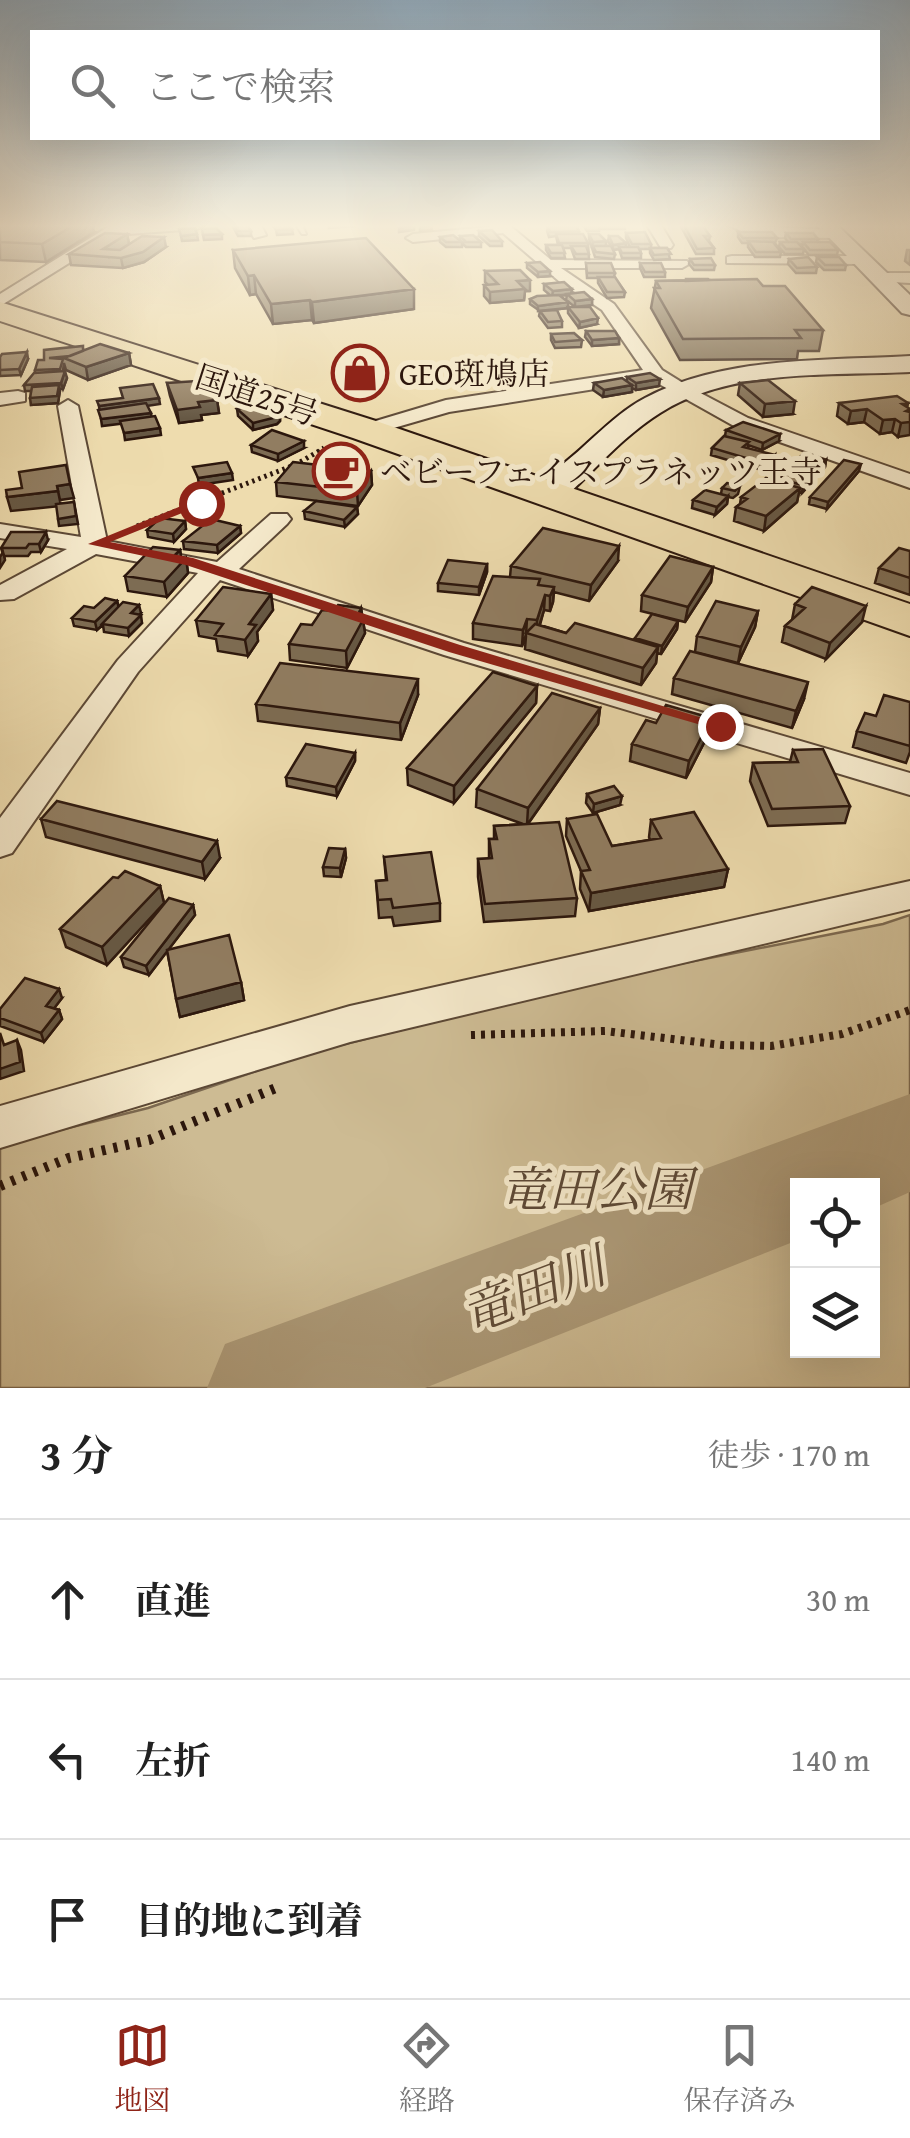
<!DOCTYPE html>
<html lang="ja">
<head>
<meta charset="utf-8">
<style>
  :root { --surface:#fff; --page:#f2f2f2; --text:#222; --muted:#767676; --line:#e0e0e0; --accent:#8f2418 }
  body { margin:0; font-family:"Gentium Book Plus","Noto Serif JP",serif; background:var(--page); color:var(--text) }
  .controls { position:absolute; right:30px; bottom:30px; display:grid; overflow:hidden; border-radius:0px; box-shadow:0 10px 40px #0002 }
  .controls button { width:90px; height:90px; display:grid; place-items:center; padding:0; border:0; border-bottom:2px solid var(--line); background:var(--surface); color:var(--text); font:50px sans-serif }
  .stop { position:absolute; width:30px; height:30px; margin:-22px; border:8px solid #8f2418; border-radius:50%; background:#fff }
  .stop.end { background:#8f2418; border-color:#fff; box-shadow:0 2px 10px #0008 }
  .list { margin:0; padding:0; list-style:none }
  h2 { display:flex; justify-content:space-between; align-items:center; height:130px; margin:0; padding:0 40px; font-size:42px }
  h2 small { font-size:32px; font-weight:400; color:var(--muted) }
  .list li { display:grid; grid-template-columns:65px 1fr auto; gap:30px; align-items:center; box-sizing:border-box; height:160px; padding:0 40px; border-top:2px solid var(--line) }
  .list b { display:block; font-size:38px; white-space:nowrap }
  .list em { font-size:32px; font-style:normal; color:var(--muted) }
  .icon { flex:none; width:55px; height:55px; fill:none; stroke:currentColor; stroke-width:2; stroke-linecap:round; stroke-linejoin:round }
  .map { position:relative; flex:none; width:910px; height:1388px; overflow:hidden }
  .search { position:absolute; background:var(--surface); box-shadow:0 10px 40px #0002; left:30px; right:30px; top:30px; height:110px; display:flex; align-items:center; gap:25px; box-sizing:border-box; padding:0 35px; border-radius:0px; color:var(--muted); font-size:38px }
  .sheet { height:610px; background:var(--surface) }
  nav { display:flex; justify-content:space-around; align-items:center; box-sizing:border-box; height:140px; border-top:2px solid var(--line); background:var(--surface); font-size:28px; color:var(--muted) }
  nav a { display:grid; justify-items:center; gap:5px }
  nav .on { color:var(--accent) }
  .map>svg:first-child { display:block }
</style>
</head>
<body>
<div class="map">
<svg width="910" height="1388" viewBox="0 0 910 1388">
  <rect width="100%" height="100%" fill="#eedcae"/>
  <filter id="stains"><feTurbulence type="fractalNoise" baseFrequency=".002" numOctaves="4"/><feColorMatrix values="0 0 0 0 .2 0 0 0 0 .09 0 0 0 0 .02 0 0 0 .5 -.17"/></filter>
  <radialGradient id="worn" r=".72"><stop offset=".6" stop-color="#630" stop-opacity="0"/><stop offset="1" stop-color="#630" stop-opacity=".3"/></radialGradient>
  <!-- green -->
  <path fill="#cdbb93" stroke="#7c6950" stroke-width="2.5" fill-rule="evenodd" d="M910,915V1388H0V1145L148,1108L309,1053L618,976L883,924ZM798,1186H872V1350H798Z"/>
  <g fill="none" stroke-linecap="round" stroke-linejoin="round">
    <!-- river -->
    <path fill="#ac9977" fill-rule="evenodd" d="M910,1094V1192L872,1209V1186H798V1240L425,1388H207L225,1344Z"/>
    <!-- lane casing -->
    <g stroke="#5c4835" stroke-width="4">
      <path id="lane" d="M296,225H302L306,234H302Z"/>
    </g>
    <!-- street casing -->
    <g stroke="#5c4835" stroke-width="4">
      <path id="street" d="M111,225H204L197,229L114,235L0,306V294Z
        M247,225H261L266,235L254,238Z
        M509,225L551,260L687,261L689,264L682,268H561L614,304L662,370L691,388L748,418L910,474V488L734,426L652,380L449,412L373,434H359L356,430L359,426L446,400L643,370L602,310L560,282L503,233L413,242L406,238L413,234Z
        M647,225H661L673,245L671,248H661Z
        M728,225L836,230L843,234L836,238L755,237Z
        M732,256H860L867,260L860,264L727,263V257Z
        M878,273H910V283L873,281L870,278Z
        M18,391L25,393V401L0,405V393Z
        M68,400L78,406L107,541L217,562L271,514H287L291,519L287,524L239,569L464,643L910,773V795L444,655L220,580L138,672L12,853L0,857V818L118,660L198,573L96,554L14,599L0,600V585L67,549L0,538V524L81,537L58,406Z
        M910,881V909L350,1042L0,1148V1106L350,1006Z"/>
    </g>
    <!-- secondary casing -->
    <g stroke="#2c170d" stroke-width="4">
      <path id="secondary" d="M817,225H837L910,295V315L902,313Z
        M910,356V372C829,376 731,368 660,413C623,436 593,472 561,501H539L534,494C546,476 568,461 584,446C603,429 622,410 645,398C724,356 823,361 910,356Z"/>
    </g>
    <!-- highway casing -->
    <g stroke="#2c170d" stroke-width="4">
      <path id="highway" d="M0,302L379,422L910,604V636L353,438L0,321Z"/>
    </g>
    <!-- path-far3 -->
    <path stroke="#2c170d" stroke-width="4" stroke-dasharray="1 4" stroke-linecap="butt" d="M319,451L324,448"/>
    <!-- path-far2 -->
    <path stroke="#2c170d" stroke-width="5" stroke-dasharray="2.5 4" stroke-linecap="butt" d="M137,526L297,464L324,448"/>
    <!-- path-far1 -->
    <path stroke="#2c170d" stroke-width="8" stroke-dasharray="4 6" stroke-linecap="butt" d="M471,1035L605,1031L723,1045L771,1046L842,1034L910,1010"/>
    <!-- path -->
    <path stroke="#2c170d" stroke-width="10" stroke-dasharray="4 8" stroke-linecap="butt" d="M0,1186L69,1158L149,1140L281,1086"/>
    <!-- lane -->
    <use href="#lane" fill="#f4e8ca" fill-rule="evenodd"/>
    <!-- street -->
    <use href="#street" fill="#f4e8ca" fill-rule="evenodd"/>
    <!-- secondary -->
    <use href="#secondary" fill="#f4e8ca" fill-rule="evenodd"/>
    <!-- highway -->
    <use href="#highway" fill="#eedcae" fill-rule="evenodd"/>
  </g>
  <!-- wall -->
  <path fill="#7d6c53" stroke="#2c170d" stroke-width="2.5" d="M0,225L94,232L46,262L0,260Z
    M232,225H247L251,231V236H238Z
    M553,225H577L579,234L588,243L589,259H575L571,248H563L565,258H551L546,250V245H558L556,236L549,237L547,231L548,226H555Z
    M583,225H599V231H587Z
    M601,225H625V229H601Z
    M680,225H702L710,236L709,241L714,248V254H696Z
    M479,231L502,241V246H490L479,236Z
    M738,232L777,238L775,243L781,252L780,257H755L748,247V243H742L738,237Z
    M626,233L651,244V248H667L670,259L654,260L650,253V249H640L641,253V258H622L619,249L613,250L615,254L614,259L595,257L589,239V234L606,241V246H611L608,241L609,236L626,243V247H630L626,238Z
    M786,233L818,239L817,242L838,250L837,255H809L802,247L803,244H799L804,249L803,254H785L779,247L780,242H788L785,238Z
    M127,234L129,244L166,247L144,262L123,268L71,265L69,254Z
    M460,236L481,242V247H466L462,243V247H446L440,242V237L460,240Z
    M233,250L414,309L314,323L312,320L273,324L256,294L250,295L235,268Z
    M907,250H910V265L905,261Z
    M817,257L846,265L845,270H824L816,262Z
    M690,259L715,265L714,270H694L689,264Z
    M789,259L817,267L816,273H796L788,264Z
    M527,263L550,276L538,277L527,268Z
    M586,263L615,273L614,277L625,292L624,297L607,298L598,283V278H587Z
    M640,263L665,272V277H644L640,268Z
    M485,271L530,291H525L524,300L490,303L484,296V285H488L485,282Z
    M709,280L763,286L823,330L819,351H798L797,359L680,360L651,308L656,281Z
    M544,284L592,299V305L575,307L566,300L567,295L560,296L568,302V308L552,310L562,321V327L548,328L539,316L540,311L530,304V299L551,296L544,290Z
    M568,307L597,324L579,328L568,313Z
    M586,331L619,338V344L592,346L585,337Z
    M551,334L582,340L581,347L555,348L551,340Z
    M83,350L129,353L131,365L88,380L66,370L64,363L63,371L67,378L63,389H60L58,403L31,405V391H25L24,385L35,373V370Z
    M0,357L28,359L21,375L0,376Z
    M627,377L659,386L636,390L632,388V392L603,397L593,390L594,383L627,381Z
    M167,383L199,386L217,400L219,413L201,415L202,420L179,423L170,396Z
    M740,383L793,414L763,417L738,395Z
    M839,403H908L898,437L892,432L880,434L864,422L848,424L837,416Z
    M237,409L280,414V421L277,424L253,430L238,416Z
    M726,430L779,441L762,450L748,445V448L774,462L765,471L711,455L712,448L725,436Z
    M251,445L304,448L278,461L252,452Z
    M826,460L825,467L802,493L799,492L797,502L764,531L734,521L736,507L740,504L741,497Z
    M371,471L372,485L358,506L277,496L276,482Z
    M859,471L827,509L809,504L810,497Z
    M740,486L738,494L733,498L728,497L727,504L715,515L692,508L693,500L721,494L722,488Z
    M357,507L358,514L345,527L305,519L304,511Z
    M185,521L186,529L174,542L148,537L147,530Z
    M240,526L241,533L218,553L184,549L183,541Z
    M48,540L41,552H31L28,556H4L5,560L1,548Z
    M180,550L181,557L186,558L188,573L167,597L128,591L125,576Z
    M910,551V595L875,583L879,568Z
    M618,561L589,601L554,592L553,602L550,611L544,610L540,625L566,633L635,640V638L678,621L677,629L661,654L657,653L656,663L641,685L525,649L526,636L522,646L473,639V623L510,577L511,566Z
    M487,564V572L479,595L438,591V583Z
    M713,567L711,582L685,622L641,611L642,595Z
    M271,594L273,610L257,632L258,641L248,656L218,651L216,639L199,636L196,620Z
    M117,601L119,607L141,613L139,615L142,623L129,636L104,632L103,625L97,630L74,626L72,618Z
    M795,604L862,622L826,659L782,642L785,626L792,620Z
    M361,608L365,633L347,668L290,660L289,644L312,625L334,611Z
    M758,611L755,627L738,663L695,652L697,636Z
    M674,678L804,699L792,728L672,694Z
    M537,686L536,703L454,803L408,785L407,768Z
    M418,695L401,740L258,721L256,704Z
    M910,702V752L906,763L853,747L857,731L876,716Z
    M600,708L598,724L528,824L577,898L575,916L484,922L478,877V859H489V839H494V826L523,824L476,807L477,789Z
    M711,718L708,735L686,778L630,761L632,744Z
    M793,750L850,806L845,823L768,826L750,781L753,763L790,762Z
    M355,753V761L337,796L287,786L286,777Z
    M587,794L620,805L593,813L586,803Z
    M41,819L220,858L205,879L46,837Z
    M567,819L612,846L650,840L649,837L651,820L728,869L724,887L589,911L580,889L581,871L566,836Z
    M345,849L346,858L341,877L324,876L323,867Z
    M384,857L440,903V921L394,926L392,917L379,918L376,881L386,880Z
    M118,878L160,886L164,903L107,965L66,947L60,929Z
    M193,905L195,915L168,950L241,982L244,1000L180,1017L167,951L149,975L124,967L121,957Z
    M62,998L54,1008L59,1010L62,1019L44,1042L0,1026V1009Z"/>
  <!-- shaded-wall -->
  <path fill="#665844" stroke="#2c170d" stroke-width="2.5" d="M74,225H93L94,232L46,262L42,244Z
    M329,225H355V226L329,228Z
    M414,225V230L399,232V228Z
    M431,225L432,230L420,231V226Z
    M292,229L293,234L277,235L276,230Z
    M127,234L129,244L109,257L103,249Z
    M197,234L198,240L182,241L181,236Z
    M222,234V239L204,240L203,235Z
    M164,237L166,247L144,262L123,268L121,258Z
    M606,241V246L592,247L593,242Z
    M626,243V248L612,250L613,245Z
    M550,271V276L538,277V272Z
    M254,275L256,294L250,295L248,276Z
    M530,280V291H525L524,300L490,303V292L517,281Z
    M414,289V309L314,323L312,302Z
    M572,289L571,294L552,296L553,291Z
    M592,299V305L575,307V301Z
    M310,300L312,320L273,324L271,304Z
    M568,302V308L538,311V306Z
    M598,318L597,324L579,328L580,322Z
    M619,338V344L592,346V340Z
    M27,352L28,359L21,375L19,369Z
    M129,353L131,365L88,380L86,367Z
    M65,371L67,378L63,389L61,383Z
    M660,379L659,386L636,390V383Z
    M59,385L60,391L58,403L31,405L30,398Z
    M632,385V392L603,397L604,390Z
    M159,398L160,404L100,413L99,406Z
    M217,400L219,413L201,415L202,420L179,423L177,410L198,402Z
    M795,401L793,414L763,417L765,404Z
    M908,403L906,411L910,410V435L898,437L901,423L902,404Z
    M867,409L864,422L848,424L851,411Z
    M151,413L152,420L102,426L101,419Z
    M280,414V421L277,424L253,430V423Z
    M895,419L892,432L880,434L883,420Z
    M160,428L161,435L125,440L124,433Z
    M780,434L779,441L762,450L763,443Z
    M304,441V448L278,461V454Z
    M775,455L774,462L765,471L766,464Z
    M826,460L825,467L802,493L803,485Z
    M861,464L859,471L827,509L828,502Z
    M371,471L372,485L358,506L357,491Z
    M232,473L233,480L199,485L198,478Z
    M70,484L74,498L60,500L57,486Z
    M800,488L797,502L764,531L766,516Z
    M58,491L61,506L11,511L7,497Z
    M728,496L727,504L715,515L717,507Z
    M74,502L78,524L59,526L58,519Z
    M357,507L358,514L345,527L344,520Z
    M185,521L186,529L174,542L173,534Z
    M240,526L241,533L218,553L217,545Z
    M46,532L48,540L41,552L39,544Z
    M619,546L618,561L589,601L591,585Z
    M180,550L182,562L186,558L188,573L167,597L164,582L174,556Z
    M3,552L5,560L0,568V557Z
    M487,564V572L479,595V587Z
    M713,567L711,582L685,622L688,607Z
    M554,587L553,602L550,611V596Z
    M271,594L273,610L257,632L258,641L248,656L245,640L249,624Z
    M545,595L544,610L536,636L537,620Z
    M117,601L119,609L97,630L95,622Z
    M139,605L141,613L133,621L131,613Z
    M866,606L862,622L826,659L830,643Z
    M361,608L365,633L347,668L346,651L357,617Z
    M758,611L755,627L738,663L741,647Z
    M141,615L142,623L129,636L128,628Z
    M527,619L526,635L522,646L523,630Z
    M678,621L677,629L661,654L662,646Z
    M658,647L656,663L641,685L643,668Z
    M418,679V695L401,740L400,723Z
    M808,682L804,699L792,728L796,711Z
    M537,686L536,703L454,803V786Z
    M600,708L598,724L527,825L528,808Z
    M711,718L708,735L686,778L689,761Z
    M355,753V761L337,796L336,787Z
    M622,796L620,805L593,813L594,804Z
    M217,841L220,858L205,879L202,862Z
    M345,849L346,858L341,877L340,868Z
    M728,869L724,887L589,911L591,893Z
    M160,886L164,903L107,965L102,947Z
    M193,905L195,915L149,975L146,966Z
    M241,982L244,1000L180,1017L176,999Z
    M59,989L62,998L49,1015L46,1006Z
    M59,1010L62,1019L44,1042L41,1033Z
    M17,1040L21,1050L24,1071L0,1079V1069Z"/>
  <!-- building -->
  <path fill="#917d61" stroke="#2c170d" stroke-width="2.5" d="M0,225H74L42,244L0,242Z
    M234,225H247L251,231H237Z
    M272,225H288L292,229L276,230Z
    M684,225H702L710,236H704L714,248L697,249Z
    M548,226H576L579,231L550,232Z
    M195,228L197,234L181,236L179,229Z
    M216,228L222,234L203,235L202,229Z
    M492,230L502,241H490L479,231Z
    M645,232L651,244H632L626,233Z
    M738,232H772L777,238H743Z
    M105,233L127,234L103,249L120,250L142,236L164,237L143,252L121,258L69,254Z
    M786,233H813L818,239H791Z
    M556,234H583L588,243H559Z
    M589,234H599L606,241L593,242Z
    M453,235L462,242H446L440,237Z
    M473,235L481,242H466L460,236Z
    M609,236H618L626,243L613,245Z
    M366,238L414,289L312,302L310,300L271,304L254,275L248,276L233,250Z
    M748,241L773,242L781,252H756Z
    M780,242H797L804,249H786Z
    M803,242H830L838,250H810Z
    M546,245H562L565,253H551Z
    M571,246H586L589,254H576Z
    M593,246H611L615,254L596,252Z
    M619,247H638L641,253H622Z
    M650,248H667L671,254L654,255Z
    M808,257L817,267L797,268L789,259Z
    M817,257H839L846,265H825Z
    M711,258L715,265H694L690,259Z
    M540,262L550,271L538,272L527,263Z
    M586,263H611L615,273H587Z
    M640,263H661L665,272H645Z
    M520,270L530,280L517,281L525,289L490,292L484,285L498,284L485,271Z
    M598,277H615L625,292H607Z
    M686,279H708L709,280L686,281Z
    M757,279L763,286H785L823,330H795L801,338L683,339L654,288H660L656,281Z
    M564,282L572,289L553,291L544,284Z
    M584,292L592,299L575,301L567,294Z
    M559,295L568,302L538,306L530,299L537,296Z
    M568,307H590L598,318L580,322Z
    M557,310L562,321L548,322L540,311Z
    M586,331H615L619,338L592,340Z
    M574,333L582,340L555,342L551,334Z
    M100,344L129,353L86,367L64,358Z
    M83,346V351L70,356L49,358L63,359L60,369L35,370L38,360H44V350Z
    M27,352L19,369L0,370V357L2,354Z
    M65,371L61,383L24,385L34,373Z
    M650,373L660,379L636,383L627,377Z
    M622,378L632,385L604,390L594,383Z
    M768,380L795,401L765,404L740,383Z
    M197,381L199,386L211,385L217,400L198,402L200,407L177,410L167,383Z
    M153,384L159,398L99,406L97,401L123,398L120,388Z
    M59,385L57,396L30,398L32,387Z
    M897,396L908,403L902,404L910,409L906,411L910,412V422L901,423L895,419L883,420L867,409L851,411L839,403Z
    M146,403L151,413L101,419L98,410Z
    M266,403L280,414L277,417L253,423L237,409Z
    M155,416L160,428L124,433L120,421Z
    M743,422L780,434L763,443L726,430Z
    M272,430L304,441L278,454L251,445Z
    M724,436L749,442L743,447L775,455L766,464L712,448Z
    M803,454L826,460L803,485L779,479Z
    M844,460L861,464L828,502L810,497Z
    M227,462L232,473L198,478L193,467Z
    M293,462L371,471L357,491L276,482Z
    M66,465L70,484L57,486L58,491L7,497L6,490L22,488L19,472Z
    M766,478L800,488L766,516L736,507L747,499L741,497Z
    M727,483L740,486L735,491L722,488Z
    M705,490L728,496L717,507L693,500Z
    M316,501L357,507L344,520L304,511Z
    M74,502L76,516L58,519L56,504Z
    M160,518L185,521L173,534L147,530Z
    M211,519L240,526L217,545L183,541Z
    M543,528L619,546L591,585L511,566Z
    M11,532H46L39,544H29L26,548H1Z
    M153,547L180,550L174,556L186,558L164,582L125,576Z
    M899,548L910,551V578L879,568Z
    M670,556L713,567L688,607L642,595Z
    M448,560L487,564L479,587L438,583Z
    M493,576L540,579L538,585L554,587L550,596L545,595L537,620L527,619L523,630L473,623Z
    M223,587L271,594L249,624L256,625L245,640L215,635L223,624L196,620Z
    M812,587L866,606L830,643L785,626L805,608L795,604Z
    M105,598L117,601L95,622L72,618L84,606L94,608Z
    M716,601L758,611L741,647L697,636Z
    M123,602L139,605L131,613L141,615L128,628L102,624Z
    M338,605L361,608L357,617L364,618L346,651L289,644L301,624L312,625L322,610L334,611Z
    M652,614L678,621L662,646L635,638Z
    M575,623L658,647L643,668L526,633L535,624L566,633Z
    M690,651L808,682L796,711L674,678Z
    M280,663L418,679L400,723L256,704Z
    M493,672L537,686L454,786L407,768Z
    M552,693L600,708L528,808L477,789Z
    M884,695L910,702V746L857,731L865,713L876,716Z
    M666,705L711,718L689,761L632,744L646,720L656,723Z
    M306,744L355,753L336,787L286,777Z
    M823,749L850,806L772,809L753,763L798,762L793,750Z
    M614,786L622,796L594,804L587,794Z
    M57,801L217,841L202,862L41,819Z
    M694,812L728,869L591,893L581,871L590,870L567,819L597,814L612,846L661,838L651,820Z
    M559,822L577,898L485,904L478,859L492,858L489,839H497L494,826Z
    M329,848L345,849L340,868L323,867Z
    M431,852L440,903L393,908L391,899L378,900L376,881L387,880L384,857Z
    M125,871L160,886L102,947L60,929L113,877L118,878Z
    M169,898L193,905L146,966L121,957Z
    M229,935L241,982L176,999L167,950Z
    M25,978L59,989L46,1006L59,1010L41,1033L0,1018V1009Z
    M0,1033L4,1045L17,1040L20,1062L0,1069Z"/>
  <!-- sky -->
  <linearGradient id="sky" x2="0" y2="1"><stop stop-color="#90a9bb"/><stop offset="0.54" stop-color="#f7efdb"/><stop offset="1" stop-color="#f7efdb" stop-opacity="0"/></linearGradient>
  <rect width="910" height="419" fill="url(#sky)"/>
  <!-- route -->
  <path fill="#8f2418" d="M196,500L207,503L110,542L193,558L460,645L729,726L715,729L449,652L186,565L88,544Z"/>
  <!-- icons -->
  <defs>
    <g id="shop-ring" transform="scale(2.875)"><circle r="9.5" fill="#f4e8ca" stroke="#8f2418" stroke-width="1.5"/><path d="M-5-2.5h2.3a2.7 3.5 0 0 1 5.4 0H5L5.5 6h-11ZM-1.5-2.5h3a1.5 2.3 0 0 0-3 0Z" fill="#8f2418"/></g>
    <g id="cafe-ring" transform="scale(2.875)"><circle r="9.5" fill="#f4e8ca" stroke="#8f2418" stroke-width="1.5"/><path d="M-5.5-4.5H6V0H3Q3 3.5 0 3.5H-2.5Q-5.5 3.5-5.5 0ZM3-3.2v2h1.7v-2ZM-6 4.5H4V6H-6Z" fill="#8f2418"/></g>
  </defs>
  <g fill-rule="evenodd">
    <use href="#shop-ring" x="360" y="373"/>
    <use href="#cafe-ring" x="341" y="471"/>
  </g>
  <g text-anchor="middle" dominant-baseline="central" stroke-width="10" stroke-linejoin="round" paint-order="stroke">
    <!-- far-poi labels -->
    <g font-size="32" fill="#2c170d" stroke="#f4e8ca" text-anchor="start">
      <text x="399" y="373">GEO斑鳩店</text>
      <text x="380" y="471">ベビーフェイスプラネッツ王寺</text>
    </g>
    <!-- far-street labels -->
    <g font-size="32" fill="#2c170d" stroke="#f4e8ca">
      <text transform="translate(257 395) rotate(18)">国道25号</text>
    </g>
    <!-- near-park labels -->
    <g font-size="48" font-style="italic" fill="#5c4835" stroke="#f4e8ca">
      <text x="596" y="1188">竜田公園</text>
    </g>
    <!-- near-water labels -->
    <g font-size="50" font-style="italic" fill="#5f4b37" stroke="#f4e8ca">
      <text transform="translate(533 1289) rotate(-21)">竜田川</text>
    </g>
  </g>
  <rect width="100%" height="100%" filter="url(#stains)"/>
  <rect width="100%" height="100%" fill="url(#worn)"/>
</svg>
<div class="controls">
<button><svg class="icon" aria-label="locate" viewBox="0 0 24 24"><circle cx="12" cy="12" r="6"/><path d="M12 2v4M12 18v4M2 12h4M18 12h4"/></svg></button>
<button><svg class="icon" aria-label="layers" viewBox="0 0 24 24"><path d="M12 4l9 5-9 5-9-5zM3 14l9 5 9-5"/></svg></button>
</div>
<div class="stop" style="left:201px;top:503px"></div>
<div class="stop end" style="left:720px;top:726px"></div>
<div class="search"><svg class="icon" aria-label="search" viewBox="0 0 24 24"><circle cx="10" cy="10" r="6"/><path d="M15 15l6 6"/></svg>ここで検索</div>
</div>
<section class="sheet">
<h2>3 分<small>徒歩 · 170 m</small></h2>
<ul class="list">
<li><svg class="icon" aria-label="ahead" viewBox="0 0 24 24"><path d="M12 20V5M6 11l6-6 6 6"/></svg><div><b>直進</b></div><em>30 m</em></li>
<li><svg class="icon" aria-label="left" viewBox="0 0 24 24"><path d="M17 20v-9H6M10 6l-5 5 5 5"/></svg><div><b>左折</b></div><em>140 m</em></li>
<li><svg class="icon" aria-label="arrive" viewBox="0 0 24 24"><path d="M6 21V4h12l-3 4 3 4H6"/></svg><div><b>目的地に到着</b></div></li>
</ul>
</section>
<nav>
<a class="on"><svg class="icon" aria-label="map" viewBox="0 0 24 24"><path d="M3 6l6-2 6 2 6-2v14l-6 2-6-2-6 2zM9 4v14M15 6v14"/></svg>地図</a>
<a><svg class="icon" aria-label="directions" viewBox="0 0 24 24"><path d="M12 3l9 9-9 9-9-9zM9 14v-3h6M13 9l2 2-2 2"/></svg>経路</a>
<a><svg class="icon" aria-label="saved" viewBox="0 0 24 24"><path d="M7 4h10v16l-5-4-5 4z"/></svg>保存済み</a>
</nav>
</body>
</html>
